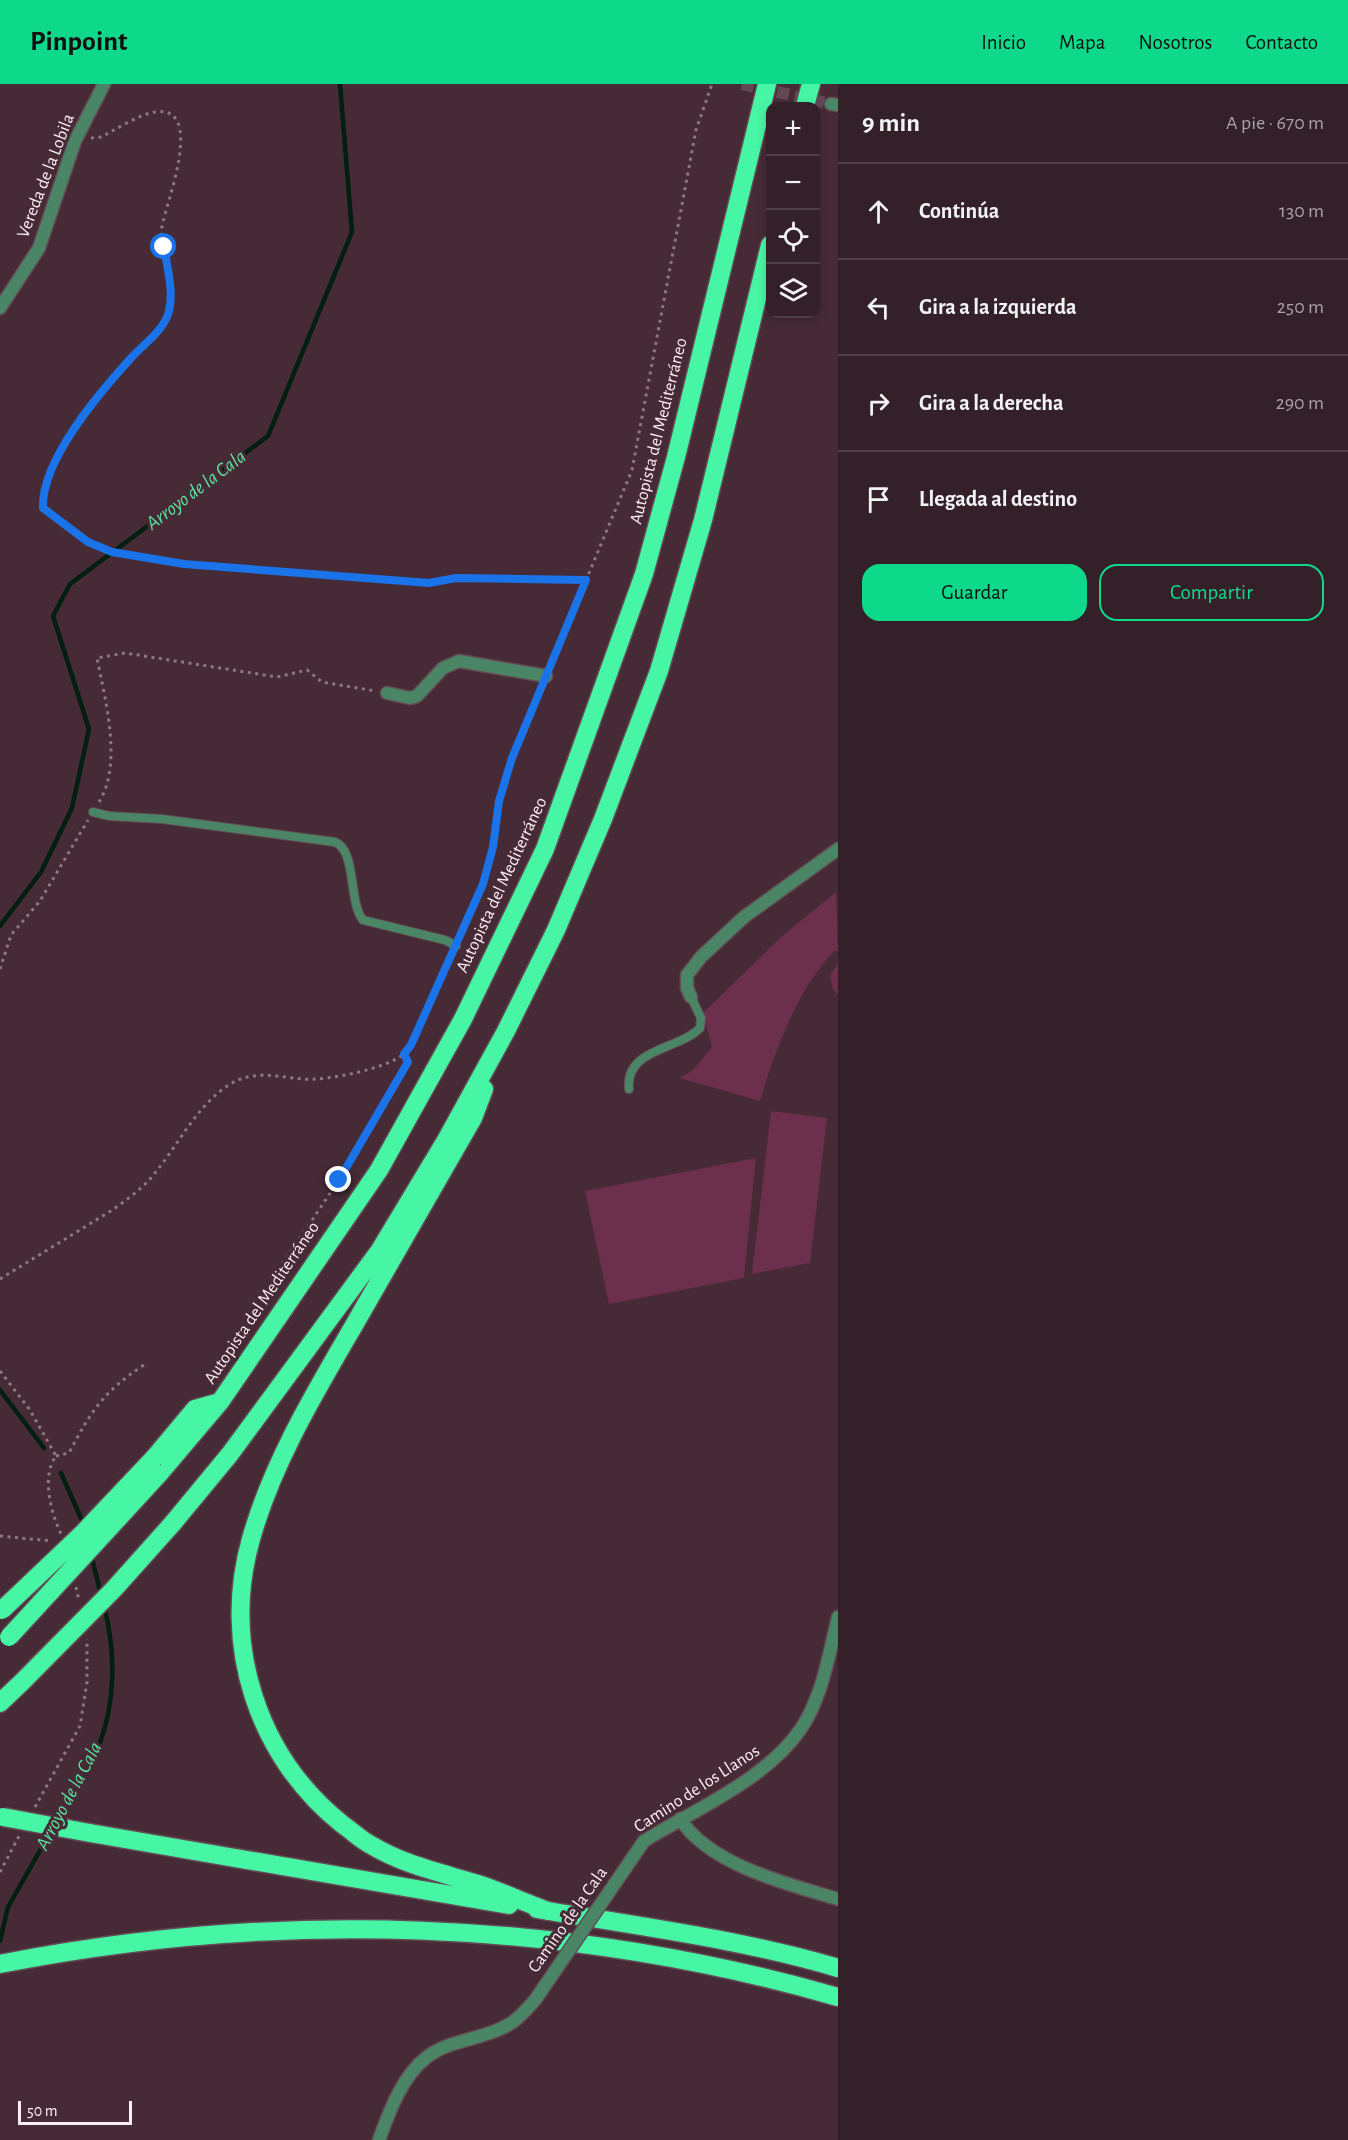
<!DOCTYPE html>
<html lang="es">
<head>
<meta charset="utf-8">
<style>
  :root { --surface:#342028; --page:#3f2d34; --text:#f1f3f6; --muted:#a9a3a8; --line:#4e3e45; --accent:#0ed98a }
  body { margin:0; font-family:"Alegreya Sans",sans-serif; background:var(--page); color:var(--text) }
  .controls { position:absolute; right:18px; top:18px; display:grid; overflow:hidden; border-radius:12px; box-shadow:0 3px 9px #0003 }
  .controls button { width:54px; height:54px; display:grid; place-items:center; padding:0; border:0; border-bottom:2px solid var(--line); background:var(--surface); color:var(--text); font:30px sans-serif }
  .scale { position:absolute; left:18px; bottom:15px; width:114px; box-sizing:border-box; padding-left:6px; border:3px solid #fdeef4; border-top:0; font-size:16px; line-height:21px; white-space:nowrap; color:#fdeef4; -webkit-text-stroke:4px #462b36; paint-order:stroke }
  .stop { position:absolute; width:18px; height:18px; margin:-14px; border:4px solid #1a73e8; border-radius:50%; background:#fff }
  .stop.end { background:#1a73e8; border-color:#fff; box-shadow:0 2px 6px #0008 }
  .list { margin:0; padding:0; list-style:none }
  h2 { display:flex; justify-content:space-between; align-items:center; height:78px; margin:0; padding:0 24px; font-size:26px }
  h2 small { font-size:20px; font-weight:400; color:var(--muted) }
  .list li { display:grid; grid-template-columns:39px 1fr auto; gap:18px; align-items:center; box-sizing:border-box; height:96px; padding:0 24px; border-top:2px solid var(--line) }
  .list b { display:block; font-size:22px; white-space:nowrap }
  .list em { font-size:20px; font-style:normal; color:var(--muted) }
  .actions { display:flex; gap:12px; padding:18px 24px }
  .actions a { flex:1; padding:14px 0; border:2px solid var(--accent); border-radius:18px; text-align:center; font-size:21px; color:var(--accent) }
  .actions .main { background:var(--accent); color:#111 }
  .icon { flex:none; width:33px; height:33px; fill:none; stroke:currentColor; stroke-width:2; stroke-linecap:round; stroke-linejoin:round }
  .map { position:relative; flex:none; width:838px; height:2056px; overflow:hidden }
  header { display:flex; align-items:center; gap:36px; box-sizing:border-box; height:84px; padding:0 30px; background:var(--accent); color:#111 }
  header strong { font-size:28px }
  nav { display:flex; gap:33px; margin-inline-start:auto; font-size:21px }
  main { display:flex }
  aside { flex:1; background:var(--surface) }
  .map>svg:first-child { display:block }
</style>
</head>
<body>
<header>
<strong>Pinpoint</strong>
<nav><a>Inicio</a><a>Mapa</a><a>Nosotros</a><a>Contacto</a></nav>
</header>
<main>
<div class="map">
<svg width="838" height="2056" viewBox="0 0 838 2056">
  <rect width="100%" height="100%" fill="#462b36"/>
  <!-- green -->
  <path fill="#6c2f4c" d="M836,808L838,868L835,866C797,906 776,964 760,1017L680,994L694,985L712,963L703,929L781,853Z
    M838,879V911L833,905L830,892Z
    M771,1027L827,1034L810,1179L752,1190Z
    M756,1074L744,1194L609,1220L585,1107Z"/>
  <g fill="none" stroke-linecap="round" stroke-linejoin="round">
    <!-- stream -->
    <path stroke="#001f10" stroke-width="4.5" d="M0,842L41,788L72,724L89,645L53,532L70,500L268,352L352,148L340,0
      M0,1306L44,1364
      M61,1389L84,1441
      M91,1470L101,1511
      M57,1737C70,1713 87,1689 98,1664C116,1619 116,1568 104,1522
      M0,1857L8,1823L51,1747"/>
    <!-- street-tunnel -->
    <path stroke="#614852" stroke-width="12" stroke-dasharray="12 6" stroke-linecap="butt" d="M742,0L831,20"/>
    <!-- lane casing -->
    <g stroke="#634a54" stroke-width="10">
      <path id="lane" d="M93,728L109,732L162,735L335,758C357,767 348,818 363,836L445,856L456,862
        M629,1005C625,964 679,966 700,944L701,934L691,913"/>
    </g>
    <!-- street casing -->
    <g stroke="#634a54" stroke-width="15">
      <path id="street" d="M831,20L838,21
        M0,224L39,164L75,57L104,0
        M387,609L410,614L417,612L443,584L459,577L546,592
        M691,913L687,904V891L701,873L744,833L838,765
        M680,1735C710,1781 787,1800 838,1815
        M631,1776L644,1757C696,1725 765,1696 800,1646C822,1615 829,1570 838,1533
        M379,2056C389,2028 402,1992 427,1973C450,1955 483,1956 508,1941C519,1935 527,1925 535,1916"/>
    </g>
    <!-- highway casing -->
    <g stroke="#634a54" stroke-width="21">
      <path id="highway" d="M805,22L811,0
        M484,1005L473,1034C433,1104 393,1174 353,1243C314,1310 272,1380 251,1455C221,1560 257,1672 342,1740C352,1747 361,1756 371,1761C406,1782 443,1789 481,1801C504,1809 526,1819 548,1827
        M154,1374L195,1325L220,1318
        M159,1390L220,1318L379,1086L463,935L545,765L644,490L676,373L767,0
        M173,1439L230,1370L380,1166L445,1058L506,947L556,846L603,735L659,587L703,436L770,161
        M0,1619L22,1598
        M90,1749L509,1821
        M537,1825C637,1842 740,1855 838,1884
        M0,1880C278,1825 565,1835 838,1913"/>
    </g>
    <!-- path -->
    <path stroke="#8d7780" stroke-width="3" stroke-dasharray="3 4.5" stroke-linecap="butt" d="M91,54L101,53C115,46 140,30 155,28C206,20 166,120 162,142C158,175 181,208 162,240C151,259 130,274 116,291C88,323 41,380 43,424L88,458L112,468L184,480L429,499L456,494L586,496
      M551,580L632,386L696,46L712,0
      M99,718C123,680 105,615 97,574L125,569L277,593L307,586L322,598L376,607
      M460,852L483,799L493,763L499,717L512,674L541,603
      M0,885L11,851L40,817L88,736
      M274,1192C321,1123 370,1053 408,978L404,970
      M0,1195L114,1125C126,1116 139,1107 149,1096C177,1065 195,1021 232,999C255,986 278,993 303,995C326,997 386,985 404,970C414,962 443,889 451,872
      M0,1287L30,1326L56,1372C41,1392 51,1429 61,1450
      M56,1372L69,1369C91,1327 104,1307 144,1281
      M0,1452L52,1457
      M76,1503L79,1517
      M35,1723L80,1642L87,1598V1555
      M0,1788L19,1752"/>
    <!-- lane -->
    <use href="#lane" stroke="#4a8665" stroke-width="8"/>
    <!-- street -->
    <use href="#street" stroke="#4a8665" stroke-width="12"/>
    <!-- highway -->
    <use href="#highway" stroke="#46f6a5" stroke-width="18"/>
    <!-- street-bridge casing -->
    <g stroke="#634a54" stroke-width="15" stroke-linecap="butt">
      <path id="street-bridge" d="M535,1916L631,1776"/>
    </g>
    <!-- highway-bridge casing -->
    <g stroke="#634a54" stroke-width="21" stroke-linecap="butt">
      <path id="highway-bridge" d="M2,1526L83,1449L154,1374
        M9,1553L159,1390
        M22,1598L114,1505L173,1439
        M3,1733L90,1749"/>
    </g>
    <!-- street-bridge -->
    <use href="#street-bridge" stroke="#4a8665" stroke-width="12"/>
    <!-- highway-bridge -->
    <use href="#highway-bridge" stroke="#46f6a5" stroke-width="18"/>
  </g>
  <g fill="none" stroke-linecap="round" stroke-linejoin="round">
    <!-- route -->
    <path stroke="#1a73e8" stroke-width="8" d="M164,163C167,183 174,207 169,227C165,245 144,260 132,273C100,308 41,376 43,424L88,458L112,468L184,480L429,499L456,494L586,496L512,674L499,717L493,763L483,800L411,961L404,970L408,978L339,1096"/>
  </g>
  <g text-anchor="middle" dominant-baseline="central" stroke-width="6" stroke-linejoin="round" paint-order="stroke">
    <!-- street labels -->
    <g font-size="18" fill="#fdeef4" stroke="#462b36">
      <text transform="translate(46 92) rotate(-69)">Vereda de la Lobila</text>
      <text transform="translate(659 347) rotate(-76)">Autopista del Mediterráneo</text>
      <text transform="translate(502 801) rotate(-65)">Autopista del Mediterráneo</text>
      <text transform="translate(262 1219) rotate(-56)">Autopista del Mediterráneo</text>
      <text transform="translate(697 1705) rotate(-33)">Camino de los Llanos</text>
      <text transform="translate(568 1836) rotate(-55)">Camino de la Cala</text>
    </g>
    <!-- water labels -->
    <g font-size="20" font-style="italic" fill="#5ce19e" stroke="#462b36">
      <text transform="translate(196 406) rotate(-37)">Arroyo de la Cala</text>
      <text transform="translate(69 1712) rotate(-62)">Arroyo de la Cala</text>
    </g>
  </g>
</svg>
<div class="controls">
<button>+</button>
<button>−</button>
<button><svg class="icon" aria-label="locate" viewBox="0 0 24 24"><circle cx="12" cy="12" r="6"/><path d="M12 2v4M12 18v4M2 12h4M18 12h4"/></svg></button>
<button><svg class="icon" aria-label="layers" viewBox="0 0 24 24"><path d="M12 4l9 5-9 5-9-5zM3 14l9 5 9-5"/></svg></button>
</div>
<div class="scale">50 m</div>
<div class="stop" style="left:164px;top:163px"></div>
<div class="stop end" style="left:339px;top:1096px"></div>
</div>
<aside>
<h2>9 min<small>A pie · 670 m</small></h2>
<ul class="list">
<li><svg class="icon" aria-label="ahead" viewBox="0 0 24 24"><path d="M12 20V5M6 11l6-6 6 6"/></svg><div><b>Continúa</b></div><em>130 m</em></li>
<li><svg class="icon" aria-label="left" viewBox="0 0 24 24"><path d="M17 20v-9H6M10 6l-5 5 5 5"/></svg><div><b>Gira a la izquierda</b></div><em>250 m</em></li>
<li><svg class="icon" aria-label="right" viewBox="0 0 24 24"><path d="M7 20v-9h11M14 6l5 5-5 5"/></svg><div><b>Gira a la derecha</b></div><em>290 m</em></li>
<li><svg class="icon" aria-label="arrive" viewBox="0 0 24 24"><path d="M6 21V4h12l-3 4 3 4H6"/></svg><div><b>Llegada al destino</b></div></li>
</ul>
<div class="actions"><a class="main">Guardar</a><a>Compartir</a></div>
</aside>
</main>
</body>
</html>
